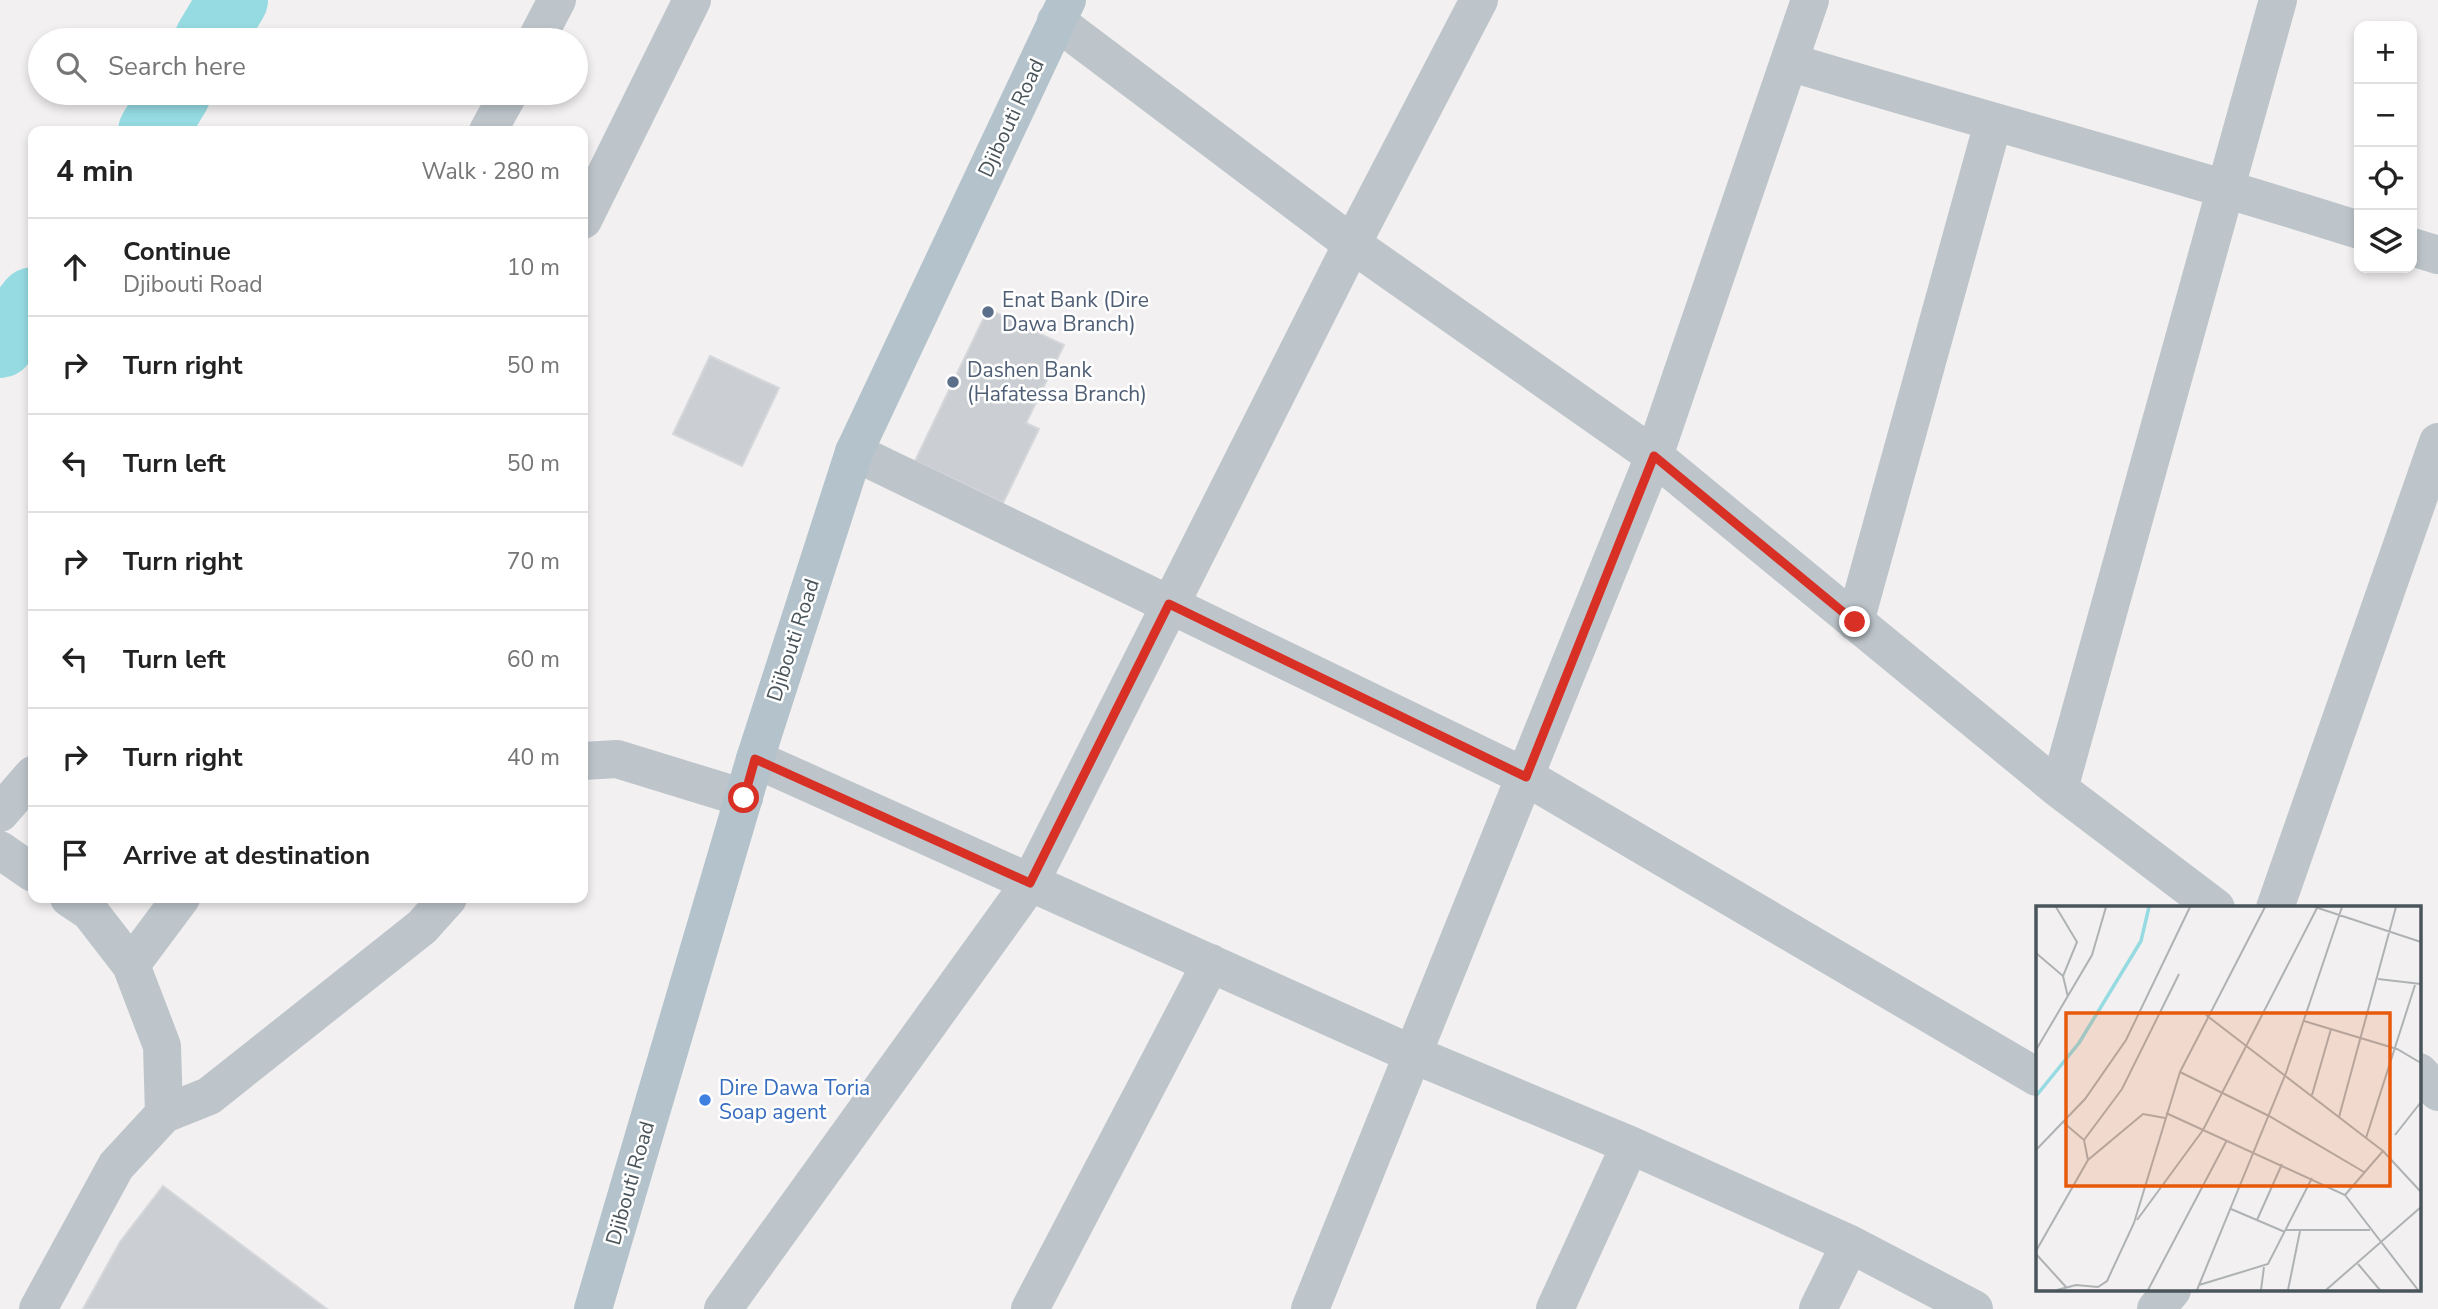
<!DOCTYPE html>
<html lang="en">
<head>
<meta charset="utf-8">
<style>
  :root { --surface:#fff; --page:#f6f6f6; --text:#222; --muted:#767676; --line:#e0e0e0 }
  body { margin:0; font-family:"Nunito Sans",sans-serif; background:var(--page); color:var(--text) }
  .controls { position:absolute; right:21px; top:21px; display:grid; overflow:hidden; border-radius:14px; box-shadow:0 4px 10px #0003 }
  .controls button { width:63px; height:63px; display:grid; place-items:center; padding:0; border:0; border-bottom:2px solid var(--line); background:var(--surface); color:var(--text); font:35px sans-serif }
  .stop { position:absolute; width:21px; height:21px; margin:-16px; border:5px solid #d93025; border-radius:50%; background:#fff }
  .stop.end { background:#d93025; border-color:#fff; box-shadow:0 2px 7px #0008 }
  .list { margin:0; padding:0; list-style:none }
  h2 { display:flex; justify-content:space-between; align-items:center; height:91px; margin:0; padding:0 28px; font-size:30px }
  h2 small { font-size:23px; font-weight:400; color:var(--muted) }
  .list li { display:grid; grid-template-columns:46px 1fr auto; gap:21px; align-items:center; box-sizing:border-box; height:98px; padding:0 28px; border-top:2px solid var(--line) }
  .list b { display:block; font-size:26px; white-space:nowrap }
  .list p { margin:0; font-size:23px; white-space:nowrap; color:var(--muted) }
  .list em { font-size:23px; font-style:normal; color:var(--muted) }
  .icon { flex:none; width:38px; height:38px; fill:none; stroke:currentColor; stroke-width:2; stroke-linecap:round; stroke-linejoin:round }
  .map { position:relative; flex:none; width:2438px; height:1309px; overflow:hidden }
  .search { position:absolute; background:var(--surface); box-shadow:0 4px 10px #0003; left:28px; top:28px; width:560px; height:77px; display:flex; align-items:center; gap:18px; box-sizing:border-box; padding:0 24px; border-radius:38px; color:var(--muted); font-size:26px }
  .panel { position:absolute; background:var(--surface); box-shadow:0 4px 10px #0003; left:28px; top:126px; width:560px; height:777px; border-radius:14px }
  .map>svg:first-child { display:block }
</style>
</head>
<body>
<div class="map">
<svg width="2438" height="1309" viewBox="0 0 2438 1309">
  <rect width="100%" height="100%" fill="#f2f0f0"/>
  <g fill="none" stroke-linecap="round" stroke-linejoin="round">
    <!-- river -->
    <path stroke="#96dbe2" stroke-width="70" d="M209,40L233,0
      M153,131L176,93
      M0,343L33,302"/>
  </g>
  <!-- building -->
  <path fill="#cbced2" stroke="#d5d7da" stroke-width="2" d="M988,309L1064,345L1026,423L1039,429L1003,503L915,461Z
    M710,356L779,388L742,466L673,434Z
    M163,1186L327,1309H83L120,1242Z"/>
  <g fill="none" stroke-linecap="round" stroke-linejoin="round">
    <!-- minor -->
    <path stroke="#bdc5cb" stroke-width="38" d="M1056,21L1352,244L1654,456L2059,789L2216,908
      M536,40L557,0
      M1789,62C1979,119 2171,170 2359,230
      M488,131L509,93
      M583,220L692,0
      M2412,247L2438,255
      M854,452L1526,777L2037,1077
      M1855,622L1993,123
      M755,759L1412,1054L1630,1145L1850,1244L1974,1309
      M583,761L617,759L744,798
      M2059,789L2278,0
      M0,813L33,775
      M0,850L33,873
      M69,898L90,912L131,965L162,1046L164,1114
      M2275,908L2438,442
      M131,965L181,898
      M2419,1072L2438,1092
      M38,1309L116,1166L164,1114L209,1096L422,927L448,898
      M723,1309L1030,883L1352,244L1479,0
      M1030,1309L1211,963
      M1310,1309L1654,456L1810,0
      M1555,1309L1630,1145
      M1818,1309L1850,1244
      M2156,1309L2172,1290"/>
    <!-- major -->
    <path stroke="#b3c2cb" stroke-width="38" d="M593,1309L755,759L854,452L1067,0"/>
  </g>
  <g fill="none" stroke-linecap="round" stroke-linejoin="round">
    <!-- route -->
    <path stroke="#d93025" stroke-width="9" d="M744,798L755,759L1030,883L1169,604L1526,777L1654,456L1855,622"/>
  </g>
  <!-- markers -->
  <g fill="#5c6f8a" stroke="#fff" stroke-width="2.5">
    <circle cx="988" cy="312" r="7"/>
    <circle cx="953" cy="382" r="7"/>
  </g>
  <circle fill="#3f7fe0" stroke="#fff" stroke-width="2.5" cx="705" cy="1100" r="7"/>
  <g text-anchor="middle" dominant-baseline="central" stroke-width="5" stroke-linejoin="round" paint-order="stroke">
    <!-- street labels -->
    <g font-size="21" fill="#4a555b" stroke="#fff">
      <text transform="translate(1011 118) rotate(-65)">Djibouti Road</text>
      <text transform="translate(793 640) rotate(-72)">Djibouti Road</text>
      <text transform="translate(630 1183) rotate(-74)">Djibouti Road</text>
    </g>
    <!-- service labels -->
    <g font-size="21" fill="#4e5e75" stroke="#fff" text-anchor="start">
      <text x="1002" y="300">Enat Bank (Dire<tspan x="1002" dy="24">Dawa Branch)</tspan></text>
      <text x="967" y="370">Dashen Bank<tspan x="967" dy="24">(Hafatessa Branch)</tspan></text>
    </g>
    <!-- shop labels -->
    <g font-size="21" fill="#366cbe" stroke="#fff" text-anchor="start">
      <text x="719" y="1088">Dire Dawa Toria<tspan x="719" dy="24">Soap agent</tspan></text>
    </g>
  </g>
  <!-- overview -->
  <g transform="translate(2036 906)">
    <rect width="385" height="385" fill="#f2f0f0"/>
    <path fill="none" stroke="#96dbe2" stroke-width="3.5" d="M0,190L43,137L105,35L113,1"/>
    <path fill="none" stroke="#afb2b4" stroke-width="2" d="M20,1L41,36L27,70L32,91M279,1L385,36M0,47L27,70M342,73L385,78M170,109L347,245L385,286M268,115L361,143L385,157M0,144L56,49L70,1M144,166L233,210L328,266M276,189L295,123M130,207L309,289L382,384M303,211L360,1M28,217L48,234L52,254M359,229L385,196M330,232L379,79M48,234L86,183L143,68M0,244L49,193L90,134L154,1M309,289L347,245M195,303L249,326M101,314L167,224L281,2M221,314L246,258M250,324H334M0,345L52,254L107,208L129,212M0,348L30,381M322,358L344,384M163,379L232,358L276,272M21,384L40,379L62,381L71,375L98,317L144,166L229,1M112,384L191,234M161,384L250,167L306,1M225,384L228,361M252,384L264,325M290,384L385,301"/>
    <path fill="#e8590c" fill-opacity="0.15" stroke="#e8590c" stroke-width="3.5" d="M30,107H354V280H30Z"/>
    <rect width="385" height="385" fill="none" stroke="#4a555b" stroke-width="3.5"/>
  </g>
</svg>
<div class="controls">
<button>+</button>
<button>−</button>
<button><svg class="icon" aria-label="locate" viewBox="0 0 24 24"><circle cx="12" cy="12" r="6"/><path d="M12 2v4M12 18v4M2 12h4M18 12h4"/></svg></button>
<button><svg class="icon" aria-label="layers" viewBox="0 0 24 24"><path d="M12 4l9 5-9 5-9-5zM3 14l9 5 9-5"/></svg></button>
</div>
<div class="stop" style="left:744px;top:798px"></div>
<div class="stop end" style="left:1855px;top:622px"></div>
<div class="search"><svg class="icon" aria-label="search" viewBox="0 0 24 24"><circle cx="10" cy="10" r="6"/><path d="M15 15l6 6"/></svg>Search here</div>
<section class="panel">
<h2>4 min<small>Walk · 280 m</small></h2>
<ul class="list">
<li><svg class="icon" aria-label="ahead" viewBox="0 0 24 24"><path d="M12 20V5M6 11l6-6 6 6"/></svg><div><b>Continue</b><p>Djibouti Road</p></div><em>10 m</em></li>
<li><svg class="icon" aria-label="right" viewBox="0 0 24 24"><path d="M7 20v-9h11M14 6l5 5-5 5"/></svg><div><b>Turn right</b></div><em>50 m</em></li>
<li><svg class="icon" aria-label="left" viewBox="0 0 24 24"><path d="M17 20v-9H6M10 6l-5 5 5 5"/></svg><div><b>Turn left</b></div><em>50 m</em></li>
<li><svg class="icon" aria-label="right" viewBox="0 0 24 24"><path d="M7 20v-9h11M14 6l5 5-5 5"/></svg><div><b>Turn right</b></div><em>70 m</em></li>
<li><svg class="icon" aria-label="left" viewBox="0 0 24 24"><path d="M17 20v-9H6M10 6l-5 5 5 5"/></svg><div><b>Turn left</b></div><em>60 m</em></li>
<li><svg class="icon" aria-label="right" viewBox="0 0 24 24"><path d="M7 20v-9h11M14 6l5 5-5 5"/></svg><div><b>Turn right</b></div><em>40 m</em></li>
<li><svg class="icon" aria-label="arrive" viewBox="0 0 24 24"><path d="M6 21V4h12l-3 4 3 4H6"/></svg><div><b>Arrive at destination</b></div></li>
</ul>
</section>
</div>
</body>
</html>
